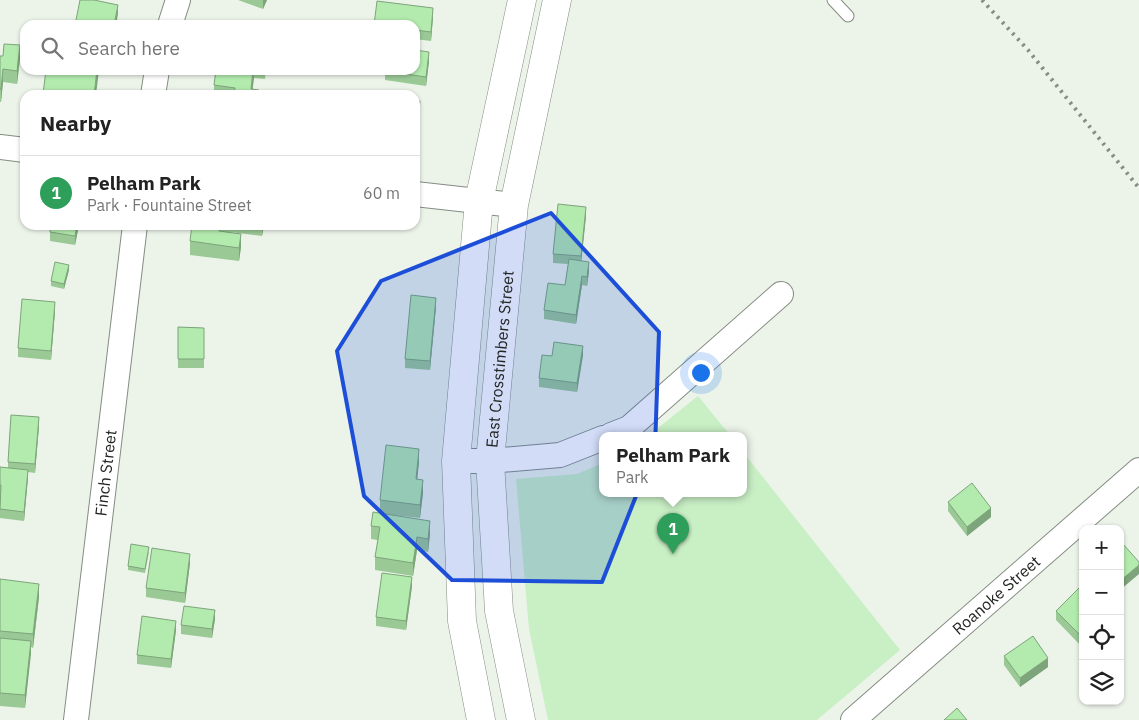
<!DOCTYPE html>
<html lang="en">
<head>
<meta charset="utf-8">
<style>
  :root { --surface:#fff; --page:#f2f2f2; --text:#222; --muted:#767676; --line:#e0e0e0; --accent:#5142b9 }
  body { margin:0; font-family:"IBM Plex Sans",sans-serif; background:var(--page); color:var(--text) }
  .controls { position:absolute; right:15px; bottom:15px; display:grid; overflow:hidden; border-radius:10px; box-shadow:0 1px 4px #0004 }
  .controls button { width:45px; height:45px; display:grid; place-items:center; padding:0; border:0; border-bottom:1px solid var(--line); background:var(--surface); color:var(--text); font:25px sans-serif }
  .you { position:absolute; left:700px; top:372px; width:18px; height:18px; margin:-12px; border:4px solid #fff; border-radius:50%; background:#1a73e8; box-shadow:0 0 0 8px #1a73e833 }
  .badge { display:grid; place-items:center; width:32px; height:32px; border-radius:50%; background:var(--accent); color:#fff; font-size:16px; font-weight:700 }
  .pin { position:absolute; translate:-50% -41px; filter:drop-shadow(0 1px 2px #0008) }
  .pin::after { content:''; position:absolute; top:26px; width:18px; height:15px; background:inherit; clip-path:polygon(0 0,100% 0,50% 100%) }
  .popup { position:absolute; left:599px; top:432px; width:148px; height:65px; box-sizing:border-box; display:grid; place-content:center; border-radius:10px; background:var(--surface); filter:drop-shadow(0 1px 4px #0005); font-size:16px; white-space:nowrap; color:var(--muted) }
  .popup b { font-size:19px; color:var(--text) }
  .popup::after { content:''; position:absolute; left:50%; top:100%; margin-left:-10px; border:10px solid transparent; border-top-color:var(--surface) }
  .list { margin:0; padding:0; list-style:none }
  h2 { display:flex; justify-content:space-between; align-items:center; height:65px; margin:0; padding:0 20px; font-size:21px }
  h2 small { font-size:16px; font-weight:400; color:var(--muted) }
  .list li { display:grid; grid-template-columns:32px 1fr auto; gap:15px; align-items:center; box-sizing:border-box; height:75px; padding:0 20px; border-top:1px solid var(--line) }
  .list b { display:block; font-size:19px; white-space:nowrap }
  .list p { margin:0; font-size:16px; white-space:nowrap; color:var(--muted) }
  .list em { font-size:16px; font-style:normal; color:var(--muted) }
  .icon { flex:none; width:28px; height:28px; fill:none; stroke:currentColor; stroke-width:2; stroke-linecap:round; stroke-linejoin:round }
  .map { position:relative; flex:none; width:1139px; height:720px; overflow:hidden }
  .search { position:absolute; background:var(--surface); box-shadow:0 1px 4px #0004; left:20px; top:20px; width:400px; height:55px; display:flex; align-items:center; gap:12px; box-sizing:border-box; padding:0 18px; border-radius:15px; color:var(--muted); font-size:19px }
  .panel { position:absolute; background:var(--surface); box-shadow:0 1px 4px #0004; left:20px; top:90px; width:400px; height:140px; border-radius:15px }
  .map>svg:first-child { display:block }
</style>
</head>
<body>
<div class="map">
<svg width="1139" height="720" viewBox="0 0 1139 720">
  <rect width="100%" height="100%" fill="#ecf4ea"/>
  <!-- green -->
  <path fill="#c9efc5" d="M698,396L730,435H649Z
    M743,452L900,650L817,720H548L529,629L516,479L577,474L603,463V493H743Z"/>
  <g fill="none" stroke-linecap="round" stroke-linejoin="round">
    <!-- lane casing -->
    <g stroke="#848c83" stroke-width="13">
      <path id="lane" d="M833,0L848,16"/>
    </g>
    <!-- street casing -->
    <g stroke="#848c83" stroke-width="26">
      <g id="street">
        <path d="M170,25L178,0"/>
        <path d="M153,95L157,70"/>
        <path d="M0,147L25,150"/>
        <path d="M415,194L514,205"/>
        <path d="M611,435L629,428L781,294"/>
        <path d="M456,461H490L560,455L603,438"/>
        <path id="s1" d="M76,720L135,225"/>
        <path id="s2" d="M853,720L1139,470"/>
      </g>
    </g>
    <!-- secondary casing -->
    <g stroke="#848c83" stroke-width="29">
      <g id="secondary">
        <path d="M481,720L462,621L456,461L479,201L522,0"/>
        <path id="s3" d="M521,720L499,611L490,461L514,205L557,0"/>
      </g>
    </g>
    <!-- lane -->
    <use href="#lane" stroke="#fff" stroke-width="11"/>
    <!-- street -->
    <use href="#street" stroke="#fff" stroke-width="24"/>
    <!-- secondary -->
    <use href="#secondary" stroke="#fff" stroke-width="28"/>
    <!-- rail -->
    <path stroke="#878c86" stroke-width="4" stroke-dasharray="2.5 5" stroke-linecap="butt" d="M982,0L1028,50L1139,188"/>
  </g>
  <!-- wall -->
  <path fill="#9ac996" d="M238,0H267L263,9Z
    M433,17L431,41L415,39V25Z
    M0,56L20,59L17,84L3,82L1,102H0Z
    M429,61L426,86L385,80V70Z
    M216,70H266L265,79L254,78L252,89L259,95H214V85Z
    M415,101L420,111L417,138H415Z
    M586,216L581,261L589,271L587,286L582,285L576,324L544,319V310L565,285L568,264L553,263V254Z
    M79,225L75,245L50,241V232Z
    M201,225H264L262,236L230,232L241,247L239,261L190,255V241Z
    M69,270L64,289L51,286V281Z
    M436,307L430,370L405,368V359Z
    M55,311L51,360L18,357V348Z
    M178,327L204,328V368H178Z
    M583,355L577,392L539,387V378L552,356Z
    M39,426L35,473L28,472L24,521L0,518V467L8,468V462Z
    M419,462L417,479L423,493L420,518L392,515L430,534L428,552L417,550L413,576L375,570V557L378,540L371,539V526L380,513V500Z
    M948,502L991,517L967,536L948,511Z
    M149,552L145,573L128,570V566Z
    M190,563L185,603L146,597V588Z
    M0,579L39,597L33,648L31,647L25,708L0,706Z
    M412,586L406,630L376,626V617Z
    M1083,588V648L1056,620V611Z
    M215,619L212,638L181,634V625Z
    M176,630L171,668L137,664V655Z
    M1004,656L1048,667L1020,687L1004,665Z"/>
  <!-- shaded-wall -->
  <path fill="#7da47a" d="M263,0H267L263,9Z
    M118,5V14L116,25H114Z
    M433,8V17L431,41V32Z
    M20,45V59L17,84V71Z
    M429,52V61L426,86V77Z
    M3,69V82L1,102V89Z
    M97,70H99L96,95H94Z
    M253,70L254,78L252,95L251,89Z
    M420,101V111L417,138V129Z
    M586,207V216L581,265V256Z
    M77,225H79L75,245V236Z
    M262,225H264L262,236Z
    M241,234V247L239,261V248Z
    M589,262V271L587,286V277Z
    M69,265V270L64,289V284Z
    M582,276V285L576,324V315Z
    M436,298V307L430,370V361Z
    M55,302V311L51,360V351Z
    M583,346V355L577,392V383Z
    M39,417V426L35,473V464Z
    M419,449V462L416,492V479Z
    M28,470V479L24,521V512Z
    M423,480V493L420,518V505Z
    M991,508V517L967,536V527Z
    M430,521V534L428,552V539Z
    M417,537V550L413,576V563Z
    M190,554V563L185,603V593Z
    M1139,565V574L1120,590V581Z
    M412,577V586L406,630V621Z
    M39,584V597L33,648V634Z
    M215,610V619L212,638V629Z
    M176,621V630L171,668V659Z
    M31,641V654L25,708V695Z
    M1048,658V667L1020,687V678Z"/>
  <!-- building -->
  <path fill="#b3eaae" stroke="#7da47a" d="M80,0H94L118,5L114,25H75Z
    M377,1L433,8L431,32L415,30V25H374Z
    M4,44L20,45L17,71L3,69L1,89H0V56H3Z
    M415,50L429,52L426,77L385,71V70H415Z
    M46,70H97L94,95H52L43,94Z
    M216,70H253L251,89L259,90L258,95H234L235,88L214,85Z
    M415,101H420L417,129H415Z
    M558,204L586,207L581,256L553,254Z
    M51,225H77L75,236L50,232Z
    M192,225H220L219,231L241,234L239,248L190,241Z
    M569,259L589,262L587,277L582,276L576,315L544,310L548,283L565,285Z
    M55,262L69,265L64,284L51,281Z
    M411,295L436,298L430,361L405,359Z
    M22,299L55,302L51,351L18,348Z
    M178,327L204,328V359H178Z
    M554,342L583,346L577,383L539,378L542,355L552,356Z
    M11,415L39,417L35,464L8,462Z
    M386,445L419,449L416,479L423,480L420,505L380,500Z
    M0,467L28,470L24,512L0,509L1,485H0Z
    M972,483L991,508L967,527L948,502Z
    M373,512L430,521L428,539L417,537L413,563L375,557L380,527L371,526Z
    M1122,543L1139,562V565L1120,581V544Z
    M131,544L149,547L145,569L128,566Z
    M152,548L190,554L185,593L146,588Z
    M382,573L412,577L406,621L376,617Z
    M0,579L39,584L33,634L0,631Z
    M1081,586L1083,588V638L1056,611Z
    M184,606L215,610L212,629L181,625Z
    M142,616L176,621L171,659L137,655Z
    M1033,636L1048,658L1020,678L1004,656Z
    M0,638L31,641L25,695L0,693Z
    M957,708L967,720H944Z"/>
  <!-- marked area -->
  <path fill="#1d4ed8" fill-opacity="0.2" stroke="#1d4ed8" stroke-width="4" stroke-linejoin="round" d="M551,213L659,332L655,448L602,582L452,580L364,496L337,351L381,281Z"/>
  <g text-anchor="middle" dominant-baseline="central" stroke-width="5" stroke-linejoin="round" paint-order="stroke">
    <!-- street labels -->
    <g font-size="16" fill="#222522" stroke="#ecf4ea">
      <text stroke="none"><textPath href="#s3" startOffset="364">East Crosstimbers Street</textPath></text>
      <text stroke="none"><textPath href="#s1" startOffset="249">Finch Street</textPath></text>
      <text stroke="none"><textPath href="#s2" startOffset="190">Roanoke Street</textPath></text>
    </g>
  </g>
</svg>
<div class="controls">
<button>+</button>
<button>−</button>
<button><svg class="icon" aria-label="locate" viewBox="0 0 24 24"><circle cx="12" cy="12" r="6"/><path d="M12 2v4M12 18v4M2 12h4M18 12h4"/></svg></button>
<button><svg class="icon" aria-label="layers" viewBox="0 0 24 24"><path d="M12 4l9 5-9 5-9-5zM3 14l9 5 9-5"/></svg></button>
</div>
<div class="you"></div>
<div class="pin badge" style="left:673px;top:554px;background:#2e9e5b">1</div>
<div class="popup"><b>Pelham Park</b>Park</div>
<div class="search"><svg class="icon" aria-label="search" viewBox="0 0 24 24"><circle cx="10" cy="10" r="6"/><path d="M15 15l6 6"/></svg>Search here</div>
<section class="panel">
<h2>Nearby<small></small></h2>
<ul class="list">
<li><span class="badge" style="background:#2e9e5b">1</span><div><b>Pelham Park</b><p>Park · Fountaine Street</p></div><em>60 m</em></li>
</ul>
</section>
</div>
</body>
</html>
